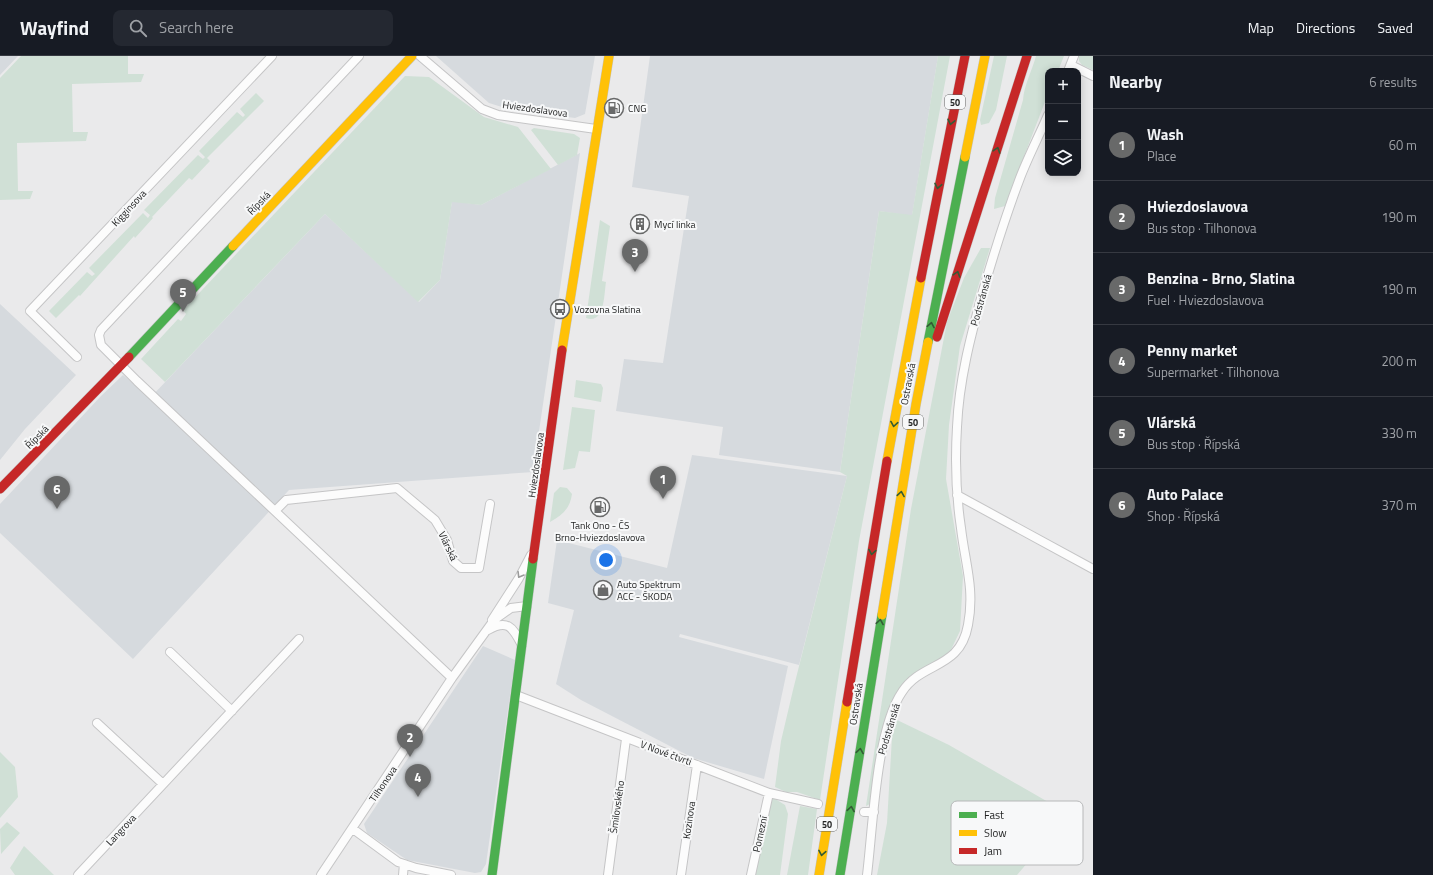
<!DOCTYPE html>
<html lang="en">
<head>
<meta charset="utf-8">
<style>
  :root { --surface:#171b24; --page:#242831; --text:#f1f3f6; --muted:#9ea1a6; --line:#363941; --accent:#686969 }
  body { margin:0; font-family:"Titillium Web",sans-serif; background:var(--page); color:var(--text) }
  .controls { position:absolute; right:12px; top:12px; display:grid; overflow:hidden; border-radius:8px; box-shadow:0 2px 10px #0003 }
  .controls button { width:36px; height:36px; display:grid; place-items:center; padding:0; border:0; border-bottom:1px solid var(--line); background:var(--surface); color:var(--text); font:20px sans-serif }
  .you { position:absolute; left:606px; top:504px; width:14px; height:14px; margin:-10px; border:3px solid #fff; border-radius:50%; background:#1a73e8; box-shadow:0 0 0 6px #1a73e833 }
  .badge { display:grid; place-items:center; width:26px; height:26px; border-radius:50%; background:var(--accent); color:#fff; font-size:13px; font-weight:700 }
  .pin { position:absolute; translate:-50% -33px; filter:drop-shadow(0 1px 2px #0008) }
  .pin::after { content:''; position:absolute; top:21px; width:14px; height:12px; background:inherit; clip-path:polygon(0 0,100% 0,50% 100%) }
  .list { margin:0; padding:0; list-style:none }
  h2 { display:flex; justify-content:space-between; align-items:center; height:52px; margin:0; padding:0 16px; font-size:17px }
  h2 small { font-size:13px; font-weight:400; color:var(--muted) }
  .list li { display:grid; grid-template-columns:26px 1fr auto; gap:12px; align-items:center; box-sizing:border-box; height:72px; padding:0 16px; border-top:1px solid var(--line) }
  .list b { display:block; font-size:15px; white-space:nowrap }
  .list p { margin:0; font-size:13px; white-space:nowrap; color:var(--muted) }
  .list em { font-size:13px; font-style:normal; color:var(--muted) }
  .icon { flex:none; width:22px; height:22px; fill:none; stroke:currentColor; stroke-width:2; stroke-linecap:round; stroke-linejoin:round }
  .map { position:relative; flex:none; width:1093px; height:819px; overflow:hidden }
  header { display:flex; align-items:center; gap:24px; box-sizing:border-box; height:56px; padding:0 20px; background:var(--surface); border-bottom:1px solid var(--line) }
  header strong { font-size:19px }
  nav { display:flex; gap:22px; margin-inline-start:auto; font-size:14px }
  .search { width:280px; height:36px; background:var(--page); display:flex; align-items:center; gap:10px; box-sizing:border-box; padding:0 14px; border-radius:8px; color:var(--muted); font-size:15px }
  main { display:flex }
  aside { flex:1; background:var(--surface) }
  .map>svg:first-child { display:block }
</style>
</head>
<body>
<header>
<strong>Wayfind</strong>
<div class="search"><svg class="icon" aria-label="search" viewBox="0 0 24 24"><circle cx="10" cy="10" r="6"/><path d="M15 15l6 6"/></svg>Search here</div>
<nav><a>Map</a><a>Directions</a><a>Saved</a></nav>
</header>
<main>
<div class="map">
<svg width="1093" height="819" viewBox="0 0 1093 819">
  <rect width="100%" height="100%" fill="#eaeaeb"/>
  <!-- built -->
  <path fill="#d6dade" d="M0,0H18L0,19Z
    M436,0H595L585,58L575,62L505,52L489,47Z
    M650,0H938L912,160L879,155L840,416L719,399L723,371L616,355L624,303L663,307L689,140L632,131Z
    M580,97L533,416L289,434L133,603L0,477V448L101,340L123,319L150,342L325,158L419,246L440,224L452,145L481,149Z
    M0,248L76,319L25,373L0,404Z
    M692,399L847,420L799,609L680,578L679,581L788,610L764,723L693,702L581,644L556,628L574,554L548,547L557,484L667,512Z
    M483,590L515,604L486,808L481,816L475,817L407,804L367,777L364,768Z"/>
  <!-- green -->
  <path fill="#d0e0d6" d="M21,0H128V18H144L141,26L72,28L73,76H88L86,85L17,87L18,135H33L30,143L0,144V22Z
    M938,0H950L859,485L820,744L797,736H786L775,731L781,685L793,634L847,420L840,416L879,155L912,159Z
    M994,0H1007L996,54L989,67L981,69L980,64Z
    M1036,0H1064L1058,15H1048V38L1005,150L994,153L995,142L1023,44C1024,29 1032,15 1036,0Z
    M1079,0H1093V14L1082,9L1079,5Z
    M405,20L429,21L484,61L518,71L551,113L481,149L452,146L440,224L418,246L325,158L165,326L141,303L178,263L181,265L186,258L183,254Z
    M256,37L264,45L207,102L210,105L192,124L189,122L152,161L153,162L135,182L134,180L80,240L79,239L56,262L49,255L87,216L92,220L95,218L89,212L143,157L148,162L150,159L144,154L198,99L203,103L205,101L199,95L237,56L243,61L245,59L240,53Z
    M534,72L574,78L580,82L577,99L558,109L531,74Z
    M600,164L610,170L602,225L606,226C604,238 605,269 586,262Z
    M981,192H990L960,290L949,369L946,423L963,520L960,575L949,598L910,620L890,651L876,700L870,748L866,750L911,453L947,266L964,222Z
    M576,324L601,328L603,332L601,346L574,341Z
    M572,351L595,354L590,396L579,395L575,412L563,414Z
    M560,431L567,432L572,438C570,452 563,459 550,466L554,437Z
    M895,663L949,689L1069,758L1017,819H877L887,767L892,681L890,680Z
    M0,696L15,711L18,741L0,762Z
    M772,741L785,749L788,758L780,819H755Z
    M800,750L817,753L808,819H787Z
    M7,766L20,777L1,798L0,773Z
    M24,790L54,819H15L10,812Z"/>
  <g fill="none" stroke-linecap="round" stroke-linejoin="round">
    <!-- street casing -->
    <g stroke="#c5c5c6" stroke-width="10">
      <path id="street" d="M359,0L101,274L99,279L101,289L137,325L452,622
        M420,0L482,53L498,59L596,73
        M1071,9L1093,20
        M1068,15L1074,0
        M77,301L30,255L272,0
        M957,439L1093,513
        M276,454L286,444L397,432L435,464L447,484L453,505L461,512H479L490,448
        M492,564L519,522L531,499
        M488,574C509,562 513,573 522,589
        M170,596L232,655
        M516,639L769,737L818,748
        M97,667L163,728
        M864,756H874
        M353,773L398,806L416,812L451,819
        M78,819L299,583
        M321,819L452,622L494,564L511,552L527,550
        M403,819L404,808
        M608,819L626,683
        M681,819L697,709
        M751,819L769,737
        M867,819C873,771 876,674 902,636C922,605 960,614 968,569C975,533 965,507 961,472C956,439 955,404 957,371C959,324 971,279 983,235C994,197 1006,159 1020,122C1028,101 1039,80 1048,59"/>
    </g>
    <!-- fast casing -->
    <g stroke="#c5c5c6" stroke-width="10">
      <path id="fast" d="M928,286L965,101
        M129,301L233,190
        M492,819L533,503
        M840,819L882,559"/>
    </g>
    <!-- slow casing -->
    <g stroke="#c5c5c6" stroke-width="10">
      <path id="slow" d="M965,101L985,0
        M233,190L412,0
        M562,294L609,0
        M887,405L921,222
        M882,559L916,348L928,286
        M819,819L847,646"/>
    </g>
    <!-- jam casing -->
    <g stroke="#c5c5c6" stroke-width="10">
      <path id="jam" d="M921,222L965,0
        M937,281L1027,0
        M0,433L129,301
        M533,503L562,294
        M847,646L887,405"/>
    </g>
    <!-- street -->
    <use href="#street" stroke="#fcfcfc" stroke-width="8"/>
    <!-- fast -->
    <use href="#fast" stroke="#4caf50" stroke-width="9"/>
    <!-- slow -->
    <use href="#slow" stroke="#ffc107" stroke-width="9"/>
    <!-- jam -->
    <use href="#jam" stroke="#c62828" stroke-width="9"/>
  </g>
  <!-- one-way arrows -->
  <defs><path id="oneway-chevron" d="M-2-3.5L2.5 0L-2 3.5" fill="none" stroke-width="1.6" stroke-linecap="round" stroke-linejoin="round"/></defs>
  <g stroke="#335b35">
    <use href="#oneway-chevron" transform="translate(951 66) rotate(102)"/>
    <use href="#oneway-chevron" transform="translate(997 94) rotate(-72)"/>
    <use href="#oneway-chevron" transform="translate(938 130) rotate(101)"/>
    <use href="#oneway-chevron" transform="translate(957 218) rotate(-72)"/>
    <use href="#oneway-chevron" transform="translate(931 269) rotate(-79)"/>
    <use href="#oneway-chevron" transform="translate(894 368) rotate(99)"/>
    <use href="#oneway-chevron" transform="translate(901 438) rotate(-81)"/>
    <use href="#oneway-chevron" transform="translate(872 496) rotate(99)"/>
    <use href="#oneway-chevron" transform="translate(880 566) rotate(-81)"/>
    <use href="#oneway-chevron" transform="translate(860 695) rotate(-81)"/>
    <use href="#oneway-chevron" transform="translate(851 753) rotate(-81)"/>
    <use href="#oneway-chevron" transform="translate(822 797) rotate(100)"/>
  </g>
  <use stroke="#9a9a9a" href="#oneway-chevron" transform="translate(520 519) rotate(121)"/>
  <!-- icons -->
  <defs>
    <g id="fuel-ring" transform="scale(1)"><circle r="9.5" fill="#f7f8f9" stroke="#686969" stroke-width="1.5"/><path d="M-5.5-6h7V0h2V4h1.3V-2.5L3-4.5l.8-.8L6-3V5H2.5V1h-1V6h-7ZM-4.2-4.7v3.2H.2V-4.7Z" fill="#686969"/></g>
    <g id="building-ring" transform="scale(1)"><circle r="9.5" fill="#f7f8f9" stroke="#686969" stroke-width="1.5"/><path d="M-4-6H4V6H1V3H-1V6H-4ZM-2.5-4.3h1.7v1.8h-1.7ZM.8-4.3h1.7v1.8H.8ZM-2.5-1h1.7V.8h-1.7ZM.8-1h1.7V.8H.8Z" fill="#686969"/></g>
    <g id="bus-ring" transform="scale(1)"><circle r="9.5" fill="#f7f8f9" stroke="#686969" stroke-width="1.5"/><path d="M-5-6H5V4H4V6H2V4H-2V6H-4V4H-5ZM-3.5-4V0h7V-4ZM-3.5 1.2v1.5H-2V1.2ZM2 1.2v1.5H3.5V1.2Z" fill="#686969"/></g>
    <g id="shop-ring" transform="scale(1)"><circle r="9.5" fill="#f7f8f9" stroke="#686969" stroke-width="1.5"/><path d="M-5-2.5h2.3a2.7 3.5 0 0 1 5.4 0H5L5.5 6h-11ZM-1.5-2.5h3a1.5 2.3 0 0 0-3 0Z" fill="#686969"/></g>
  </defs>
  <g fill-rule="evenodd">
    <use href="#fuel-ring" x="614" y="52"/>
    <use href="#building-ring" x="640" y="168"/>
    <use href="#bus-ring" x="560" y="253"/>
    <use href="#fuel-ring" x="600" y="451"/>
    <use href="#shop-ring" x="603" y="534"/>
  </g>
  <g text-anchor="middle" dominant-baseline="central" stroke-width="4" stroke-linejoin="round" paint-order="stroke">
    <!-- shield labels -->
    <g fill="#f7f8f9" stroke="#626363" stroke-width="1">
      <rect x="945" y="39" width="20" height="14" rx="3"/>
      <rect x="903" y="359" width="20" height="14" rx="3"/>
      <rect x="817" y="761" width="20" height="14" rx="3"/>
    </g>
    <g font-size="9" font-weight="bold" fill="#222323">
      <text x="955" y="46">50</text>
      <text x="913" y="366">50</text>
      <text x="827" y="768">50</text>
    </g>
    <!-- poi labels -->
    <g font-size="10" fill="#222323" stroke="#f7f8f9" text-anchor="start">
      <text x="628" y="52">CNG</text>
      <text x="654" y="168">Mycí linka</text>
      <text x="574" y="253">Vozovna Slatina</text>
      <text x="600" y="469" text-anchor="middle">Tank Ono - ČS<tspan x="600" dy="12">Brno-Hviezdoslavova</tspan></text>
      <text x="617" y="528">Auto Spektrum<tspan x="617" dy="12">ACC - ŠKODA</tspan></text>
    </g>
    <!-- street labels -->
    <g font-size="10" fill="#222323" stroke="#f7f8f9">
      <text transform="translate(535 53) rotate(8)">Hviezdoslavova</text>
      <text transform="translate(259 147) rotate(-46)">Řípská</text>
      <text transform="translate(129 152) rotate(-47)">Kigginsova</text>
      <text transform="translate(981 244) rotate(-74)">Podstránská</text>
      <text transform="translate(908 328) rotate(-79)">Ostravská</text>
      <text transform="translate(37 381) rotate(-45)">Řípská</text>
      <text transform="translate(536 409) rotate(-82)">Hviezdoslavova</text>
      <text transform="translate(448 490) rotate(65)">Vlárská</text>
      <text transform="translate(856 648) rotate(-81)">Ostravská</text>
      <text transform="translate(889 673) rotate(-73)">Podstránská</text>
      <text transform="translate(666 697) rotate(20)">V Nové čtvrti</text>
      <text transform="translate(383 728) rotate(-56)">Tilhonova</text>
      <text transform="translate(617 751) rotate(-82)">Šmilovského</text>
      <text transform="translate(689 764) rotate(-82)">Kozinova</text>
      <text transform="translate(121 774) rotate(-47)">Langrova</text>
      <text transform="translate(760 778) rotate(-78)">Pomezní</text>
    </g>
  </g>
  <!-- legend -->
  <rect x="951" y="745" width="132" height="64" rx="6" fill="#f7f8f9" stroke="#b7b8b9" stroke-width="1"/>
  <rect x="959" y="756" width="18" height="6" fill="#4caf50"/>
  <rect x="959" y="774" width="18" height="6" fill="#ffc107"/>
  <rect x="959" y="792" width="18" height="6" fill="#c62828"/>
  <g font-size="11" fill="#222323">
    <text x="984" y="763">Fast</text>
    <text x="984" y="781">Slow</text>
    <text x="984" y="799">Jam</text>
  </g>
</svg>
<div class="controls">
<button>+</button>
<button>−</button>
<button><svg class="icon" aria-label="layers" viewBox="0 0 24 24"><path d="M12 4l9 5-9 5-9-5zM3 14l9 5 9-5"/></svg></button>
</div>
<div class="you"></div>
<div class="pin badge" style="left:663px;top:443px">1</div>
<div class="pin badge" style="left:410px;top:701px">2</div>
<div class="pin badge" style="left:635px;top:216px">3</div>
<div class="pin badge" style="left:418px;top:741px">4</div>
<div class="pin badge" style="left:183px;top:256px">5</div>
<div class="pin badge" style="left:57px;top:453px">6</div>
</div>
<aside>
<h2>Nearby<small>6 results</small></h2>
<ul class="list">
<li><span class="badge">1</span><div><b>Wash</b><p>Place</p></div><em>60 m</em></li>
<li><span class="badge">2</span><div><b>Hviezdoslavova</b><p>Bus stop · Tilhonova</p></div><em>190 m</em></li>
<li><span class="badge">3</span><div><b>Benzina - Brno, Slatina</b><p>Fuel · Hviezdoslavova</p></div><em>190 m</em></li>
<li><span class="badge">4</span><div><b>Penny market</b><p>Supermarket · Tilhonova</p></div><em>200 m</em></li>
<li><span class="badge">5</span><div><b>Vlárská</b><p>Bus stop · Řípská</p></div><em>330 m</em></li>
<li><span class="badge">6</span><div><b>Auto Palace</b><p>Shop · Řípská</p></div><em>370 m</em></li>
</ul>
</aside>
</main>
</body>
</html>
